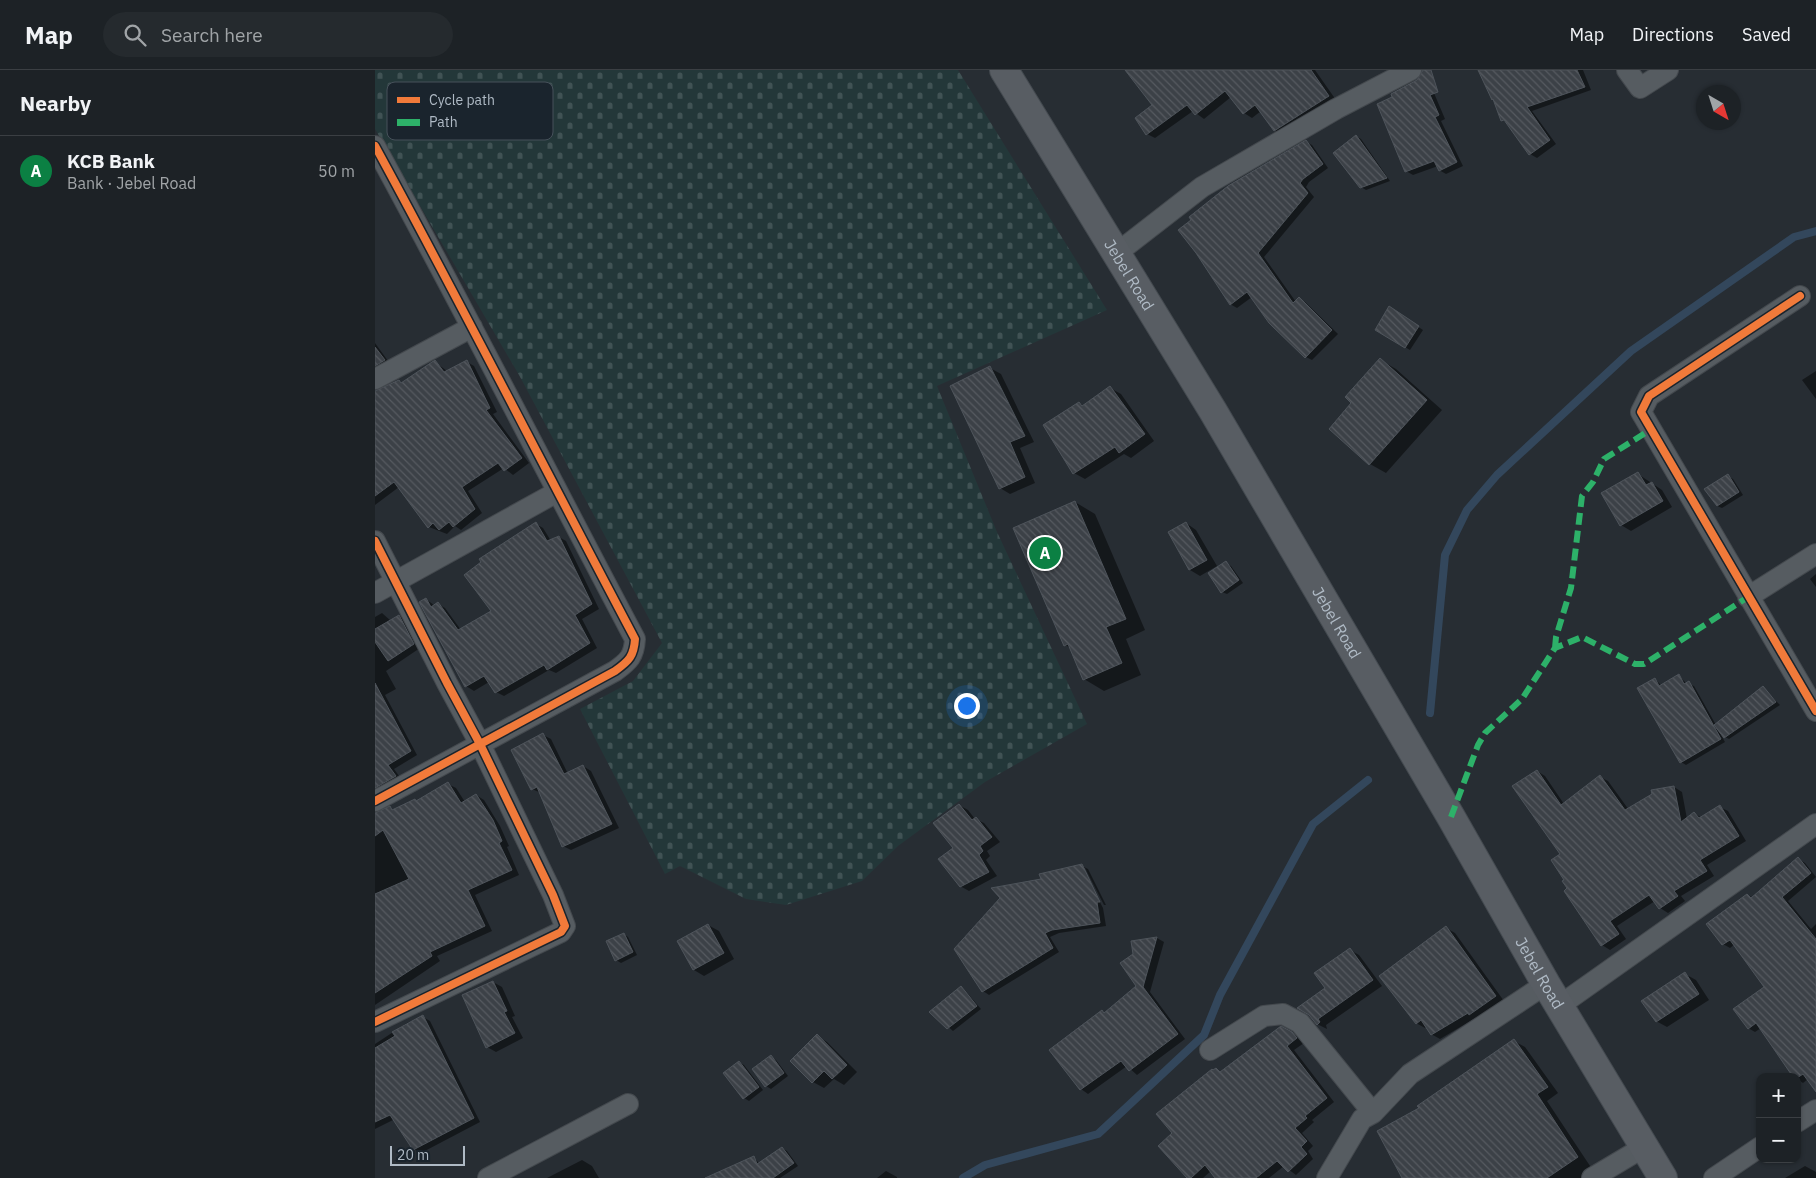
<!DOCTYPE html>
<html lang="en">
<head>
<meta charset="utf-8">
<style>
  :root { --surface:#1d2226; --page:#252a2e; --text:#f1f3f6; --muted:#a0a4a7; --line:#3b3f43; --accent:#0b8043 }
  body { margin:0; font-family:"IBM Plex Sans",sans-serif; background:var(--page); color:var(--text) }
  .controls { position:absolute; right:15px; bottom:15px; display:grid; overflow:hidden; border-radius:10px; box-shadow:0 1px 4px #0004 }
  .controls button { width:45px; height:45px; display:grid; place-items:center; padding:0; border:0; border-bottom:1px solid var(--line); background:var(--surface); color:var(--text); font:25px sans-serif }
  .compass { position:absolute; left:1321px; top:15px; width:45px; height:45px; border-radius:50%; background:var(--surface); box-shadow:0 1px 4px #0004; rotate:141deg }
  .scale { position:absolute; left:15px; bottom:12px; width:75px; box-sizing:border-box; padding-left:5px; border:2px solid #afbac5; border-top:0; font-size:14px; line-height:18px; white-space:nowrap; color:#afbac5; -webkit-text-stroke:4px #1a242d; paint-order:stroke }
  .you { position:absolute; left:591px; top:635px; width:18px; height:18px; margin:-12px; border:4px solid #fff; border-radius:50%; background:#1a73e8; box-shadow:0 0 0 8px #1a73e833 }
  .badge { display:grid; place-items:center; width:32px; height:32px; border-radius:50%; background:var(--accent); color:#fff; font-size:16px; font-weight:700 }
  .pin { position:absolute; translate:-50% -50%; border:2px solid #fff; box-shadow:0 1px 5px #0006 }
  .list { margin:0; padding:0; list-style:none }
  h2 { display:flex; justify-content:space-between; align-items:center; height:65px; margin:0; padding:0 20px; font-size:21px }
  h2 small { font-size:16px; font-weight:400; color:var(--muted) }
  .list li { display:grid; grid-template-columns:32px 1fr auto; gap:15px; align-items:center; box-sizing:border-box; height:70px; padding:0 20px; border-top:1px solid var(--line) }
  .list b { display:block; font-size:19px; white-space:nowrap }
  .list p { margin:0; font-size:16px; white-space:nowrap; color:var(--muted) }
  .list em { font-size:16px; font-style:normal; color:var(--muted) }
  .icon { flex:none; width:28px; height:28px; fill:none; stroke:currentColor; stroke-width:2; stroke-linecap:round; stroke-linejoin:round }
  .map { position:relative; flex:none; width:1441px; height:1108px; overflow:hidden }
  header { display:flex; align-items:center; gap:30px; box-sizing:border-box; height:70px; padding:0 25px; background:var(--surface); border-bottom:1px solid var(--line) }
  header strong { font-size:24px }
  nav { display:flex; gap:28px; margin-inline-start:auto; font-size:18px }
  .search { width:350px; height:45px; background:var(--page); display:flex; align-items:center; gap:12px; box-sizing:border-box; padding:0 18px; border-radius:28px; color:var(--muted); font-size:19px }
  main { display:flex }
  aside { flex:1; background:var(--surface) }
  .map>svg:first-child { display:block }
</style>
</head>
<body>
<header>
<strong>Map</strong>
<div class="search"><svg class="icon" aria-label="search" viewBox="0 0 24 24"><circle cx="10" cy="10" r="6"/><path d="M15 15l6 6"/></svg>Search here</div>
<nav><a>Map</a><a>Directions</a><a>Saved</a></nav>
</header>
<main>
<aside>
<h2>Nearby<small></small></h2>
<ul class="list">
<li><span class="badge">A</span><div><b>KCB Bank</b><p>Bank · Jebel Road</p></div><em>50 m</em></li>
</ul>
</aside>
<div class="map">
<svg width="1441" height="1108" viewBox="0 0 1441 1108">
  <defs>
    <pattern id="cemetery-stones" width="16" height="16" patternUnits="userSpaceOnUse" patternTransform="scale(1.25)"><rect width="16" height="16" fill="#233739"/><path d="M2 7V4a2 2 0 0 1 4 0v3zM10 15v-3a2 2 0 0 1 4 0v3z" fill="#405254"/></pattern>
    <pattern id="building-back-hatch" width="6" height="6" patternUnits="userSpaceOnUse" patternTransform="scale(1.25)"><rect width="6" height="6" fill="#3c4147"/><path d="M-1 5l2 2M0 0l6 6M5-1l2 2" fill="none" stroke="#565a60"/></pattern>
  </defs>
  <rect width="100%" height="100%" fill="#272d33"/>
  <!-- cemetery -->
  <path fill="url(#cemetery-stones)" d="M0,0H583L732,240L562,316L622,462L712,654L610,712L523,776L487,811L411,835L371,829L305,796L290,804L205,639L258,611L287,573L144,305L0,59Z"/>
  <!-- shadow -->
  <path fill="#0007" d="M751,0H940L961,30L908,65L900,60L886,41L877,48L869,43L856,27L829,49L818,41L780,68L772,64L778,36Z
    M1104,0H1208L1216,20L1157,41L1181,74L1162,88L1155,84L1134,54L1127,50L1120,30Z
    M1056,16L1070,49L1066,51L1088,96L1071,104L1064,100L1063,96L1038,105L1031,101Z
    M981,66L986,69L1015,111L991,120L986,117Z
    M931,72L937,75L953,98L934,112L931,117L939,127L889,187L921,232L924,229L930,232L963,264L937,290L931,287L877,227L862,238L855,234Z
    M1014,238L1048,260L1035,280L1001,260Z
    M0,273L16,295L0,305Z
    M1005,290L1021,299L1067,340L1011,403L995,394L978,333Z
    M60,292L72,301L92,292L99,296L122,342L118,344L154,393L138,405L129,398L93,421L107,443L86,460L80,456L72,464L54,457L24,417L0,435V322L24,311L28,313Z
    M615,298L626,304L659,372L645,378L660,413L635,424L625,418Z
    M1441,301V329L1427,310Z
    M735,318L746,324L779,371L756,388L749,384L710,409L699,403L704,333L709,336Z
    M1263,404L1287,420L1297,437L1256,461L1246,455Z
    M1353,406L1358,409L1368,425L1347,438L1342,436Z
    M700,432L720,444L770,560L751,569L766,605L729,621L709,609L696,578L690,575Z
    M811,453L821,460L842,496L825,506L815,500L794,463Z
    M161,454L168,458L176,471L184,467L191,471L224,539L207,549L222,578L181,603L174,600L129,626L121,622L114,612L99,621L91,616L46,533L51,529L60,536L63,534L70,538L86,560L118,541Z
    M851,493L856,496L868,513L852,524L847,522Z
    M1441,504V517L1435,509Z
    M7,543L16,551L24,546L31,550L45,578L11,601L21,619L10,625L42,685L19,699L27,710L8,720L0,714V547Z
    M1304,606L1312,614L1319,616L1341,655L1388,618L1405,635L1354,669L1346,665L1350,672L1311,695L1306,692L1280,609L1287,616Z
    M168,665L176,669L193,704L208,696L216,701L244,758L196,780L188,776L166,723L157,719Z
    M1162,701L1170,706L1189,734L1225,707L1233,711L1254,740L1299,717L1307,722L1312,749L1319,743L1327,748L1345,737L1353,741L1371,771L1332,795L1339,806L1306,826L1310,831L1293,843L1285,838L1280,831L1242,856L1251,869L1235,880L1227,875L1194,818L1186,784Z
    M73,714L81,718L90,732L101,725L109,730L125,756L134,776L132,777L144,805L100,825L117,861L62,886L65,891L0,935V751L17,740L40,730L42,732Z
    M584,735L593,740L600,749L609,753L625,772L612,781L615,786L611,790L622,806L594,821L585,816L579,779Z
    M1423,789L1430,793L1441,807L1413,831L1436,859L1441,854V1017L1433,1009L1428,1013L1422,1009L1386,958L1380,962L1373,958L1391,918L1360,874L1355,878L1348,874L1373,825L1378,828Z
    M707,796L713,799L731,835H729L710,798H707L728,838L731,856L684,863L675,867L684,882L614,925L608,921L668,810Z
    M333,855L344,861L359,889L329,906L319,900L304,871Z
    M1071,858L1080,863L1129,931L1104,949L1102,947L1065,969L1056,964L1052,957L1050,958L1041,953Z
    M249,864L253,867L262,885L246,893L241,890Z
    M782,868L789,872L775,922L810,969L762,1005L752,996L713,1024L706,1019L727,941L731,943L763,916L757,872Z
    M975,880L984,885L1007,916L951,955L952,959L942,954L935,944Z
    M1310,904L1321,910L1334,930L1292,957L1281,951Z
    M118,912L127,917L140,946L137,947L148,968L121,982L112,977Z
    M587,917L606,939L578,961L556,942Z
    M48,947L55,951L105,1052L46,1083L39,1079L20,1049L0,1059V974L32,953Z
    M906,958L925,968L929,973L919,980L959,1032L937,1050L939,1052L927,1063L938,1076L933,1081L938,1089L921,1105L909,1096L894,1108H842L836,1101L828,1108H814L799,1063L841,1000L846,1002Z
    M442,966L452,972L482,1002L469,1015L459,1009L449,1018L438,1012L417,991Z
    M1139,971L1150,977L1183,1023L1172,1031L1221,1105L1219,1108H1029L1045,1039Z
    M396,987L401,990L413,1006L396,1019L391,1016Z
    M364,992L369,995L388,1020L374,1031L369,1028Z
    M407,1078L412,1081L423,1096L405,1108H365L378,1087L385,1094Z
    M207,1090L217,1096L224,1108H172Z
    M1430,1096L1441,1102V1108H1410Z
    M511,1101L522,1107V1108H502Z"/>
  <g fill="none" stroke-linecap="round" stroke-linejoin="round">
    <!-- stream -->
    <path stroke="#33475c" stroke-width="8" d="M1055,643L1070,485L1092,440L1122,405L1256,281L1419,167L1441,161
      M588,1108L610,1095L723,1064L829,965L845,925L938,754L993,710"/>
  </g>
  <!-- building -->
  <path fill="url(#building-back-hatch)" stroke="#4e545b" d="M750,0H936L954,26L899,61L880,35L868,44L850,21L820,45L812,35L771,65L760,48L777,35Z
    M1048,0H1056L1063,22L1055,25L1064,45L1060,47L1082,92L1064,101L1059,91L1030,102L1002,34L1017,27L1016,24L1042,10Z
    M1103,0H1202L1210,17L1152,37L1175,70L1154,85L1129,50L1126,51L1118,29L1117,30Z
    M981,65L1012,108L985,118L958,83Z
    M931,70L948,94L928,109L925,113L933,123L883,183L918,233L924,227L957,260L930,288L894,253L872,222L855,235L821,183L803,160L816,150L814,147L853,116Z
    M1014,236L1044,256L1030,278L1000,260Z
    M0,277L10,290L0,296Z
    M1005,288L1052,330L994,395L954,359L976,333L970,327Z
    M60,290L69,302L92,290L115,338L111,340L147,388L129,401L123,393L87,417L100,439L78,457L74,452L64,460L58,453L53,458L19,412L0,426V321L24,310L26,313Z
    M615,296L650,366L635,372L650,407L624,419L575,316Z
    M735,316L770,364L744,383L740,377L698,404L668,355L704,332L707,336Z
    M1263,402L1271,415L1277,412L1288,431L1245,456L1226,423Z
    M1353,404L1364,422L1342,436L1329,419Z
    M700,431L751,549L731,557L747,593L708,610L693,574L689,576L638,458Z
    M161,452L172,471L184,466L217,534L200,545L215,573L172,600L169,595L120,623L109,606L90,617L44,532L51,528L56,537L63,532L83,560L116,541L89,505L106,492L104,489Z
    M811,452L832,490L814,500L793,462Z
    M851,491L864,510L846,523L833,503Z
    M24,545L39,574L13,591L0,572V559Z
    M1304,604L1309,614L1314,611L1346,669L1305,693L1262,618L1280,608L1284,616Z
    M0,613L36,681L13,695L21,706L0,718Z
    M1388,616L1401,632L1349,668L1339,655Z
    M168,663L189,704L208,695L237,754L187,777L162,717L156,720L136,680Z
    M1162,700L1186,735L1225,705L1250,740L1277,724L1276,720L1299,716L1306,752L1319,742L1324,748L1345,735L1364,766L1325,790L1332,801L1299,821L1303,826L1284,839L1274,825L1235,851L1244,864L1226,876L1189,821L1192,818L1187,811L1189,810L1176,790L1185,784L1137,716Z
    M73,712L86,733L101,724L118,750L127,771L124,773L137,800L93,820L110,856L55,882L57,886L0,923V824L34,809L8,760L0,766V743L15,736L17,740L40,729L41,731Z
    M584,734L597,750L601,747L617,767L605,776L608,781L604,785L614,802L585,817L563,789L578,778L558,753Z
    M1423,787L1436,803L1407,827L1441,869V1022L1428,1004L1422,1008L1418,1007L1381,953L1373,959L1358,939L1389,917L1355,870L1347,875L1331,854L1372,824L1376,828Z
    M707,794L725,832H722L725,853L677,860L670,863L678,878L607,922L579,879L625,828L616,818L666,809L664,804Z
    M333,854L349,883L318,900L302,871Z
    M1071,856L1121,926L1094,945L1093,943L1056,965L1046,950L1041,954L1004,906Z
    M249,863L258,882L240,891L231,871Z
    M782,867L768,917L803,964L754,1001L746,991L705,1020L674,980L727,940L729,943L761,916L745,893L758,884L756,871Z
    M975,878L998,910L943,949L945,952L942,955L934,945L922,938L950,918L939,903Z
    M1310,902L1324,924L1281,952L1266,931Z
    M118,911L132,941L129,942L140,963L111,978L87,925Z
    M586,916L602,936L572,959L554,942Z
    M48,945L99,1048L38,1080L15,1045L0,1052V978L20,966L17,962Z
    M906,956L917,962L922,968L912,976L952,1028L930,1046L932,1048L920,1058L932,1071L926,1077L932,1084L913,1102L902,1091L881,1108H840L830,1095L816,1108H812L783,1076L797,1063L781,1044L837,999L838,1000L841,998L845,1002Z
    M442,964L472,995L457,1009L449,1001L437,1013L415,991Z
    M1139,969L1173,1017L1162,1024L1203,1087L1172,1108H1027L1002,1061L1044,1038L1042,1036Z
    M396,985L409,1003L390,1017L377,999Z
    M364,991L384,1017L368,1029L348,1003Z
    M407,1077L419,1093L398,1108H330L379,1086L382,1094Z"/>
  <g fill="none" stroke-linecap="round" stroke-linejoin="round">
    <!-- minor casing -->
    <g stroke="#44494e" stroke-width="22">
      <path id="minor" d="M1252,0L1265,18L1293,0
        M0,76C89,239 173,405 260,569C259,586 254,591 240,601L0,731
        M742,183L827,117L961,39L1036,0
        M1425,226L1274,326L1266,342L1441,641
        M0,309L97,257
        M0,471L72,613L105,674L178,825L190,856L186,862L0,952
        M0,523L182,422
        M1373,527L1441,484
        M1184,936L1441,754
        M835,980L889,946L908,944L925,953L998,1043
        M1422,1052L1441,1040
        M113,1108L253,1034
        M952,1108L987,1049L998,1043L1035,1004L1171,914
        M1217,1108L1269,1077
        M1339,1108L1385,1077"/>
    </g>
    <!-- primary casing -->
    <g stroke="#444a50" stroke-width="30">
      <g id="primary">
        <path id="s1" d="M629,0L838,341L1076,747L1171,914L1288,1108"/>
      </g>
    </g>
    <!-- minor -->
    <use href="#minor" stroke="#565c61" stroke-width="20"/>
    <!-- primary -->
    <use href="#primary" stroke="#585d63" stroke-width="28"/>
    <!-- quiet -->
    <path stroke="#2db169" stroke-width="6" stroke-dasharray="12 6" stroke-linecap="butt" d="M1180,578L1181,567L1196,518L1207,426L1218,412L1229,389L1275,360
      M1076,747L1103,675L1110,663L1147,629L1180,578L1207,567L1260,594H1269L1373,527"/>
    <!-- cycleway casing -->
    <g stroke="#1a242d" stroke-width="11">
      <path id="cycleway" d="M0,76C89,239 173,405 260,569C259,586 254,591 240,601L0,731
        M1425,226L1274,326L1266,342L1441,641
        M0,471L72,613L105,674L178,825L190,856L186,862L0,952"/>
    </g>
    <!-- cycleway -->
    <use href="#cycleway" stroke="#f17a3a" stroke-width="8"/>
  </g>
  <g text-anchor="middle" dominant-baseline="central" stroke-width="4" stroke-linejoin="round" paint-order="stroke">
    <!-- street labels -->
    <g font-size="16" fill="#afbac5" stroke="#1a242d">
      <text stroke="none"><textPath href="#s1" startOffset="240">Jebel Road</textPath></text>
      <text stroke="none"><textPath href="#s1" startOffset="645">Jebel Road</textPath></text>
      <text stroke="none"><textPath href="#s1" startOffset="1050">Jebel Road</textPath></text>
    </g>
  </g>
  <!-- legend -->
  <rect x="12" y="12" width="166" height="58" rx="8" fill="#1a242d" stroke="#47515b" stroke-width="1"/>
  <rect x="22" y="27" width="23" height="6" fill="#f17a3a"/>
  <rect x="22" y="49" width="23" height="7" fill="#2db169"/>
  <g font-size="14" fill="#afbac5">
    <text x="54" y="35">Cycle path</text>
    <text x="54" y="57">Path</text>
  </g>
</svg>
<div class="controls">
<button>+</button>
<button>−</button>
</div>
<svg class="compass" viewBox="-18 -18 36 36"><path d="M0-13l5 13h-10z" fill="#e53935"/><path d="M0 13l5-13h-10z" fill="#a0a4a7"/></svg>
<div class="scale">20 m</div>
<div class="you"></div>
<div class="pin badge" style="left:670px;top:483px">A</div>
</div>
</main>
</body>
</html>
